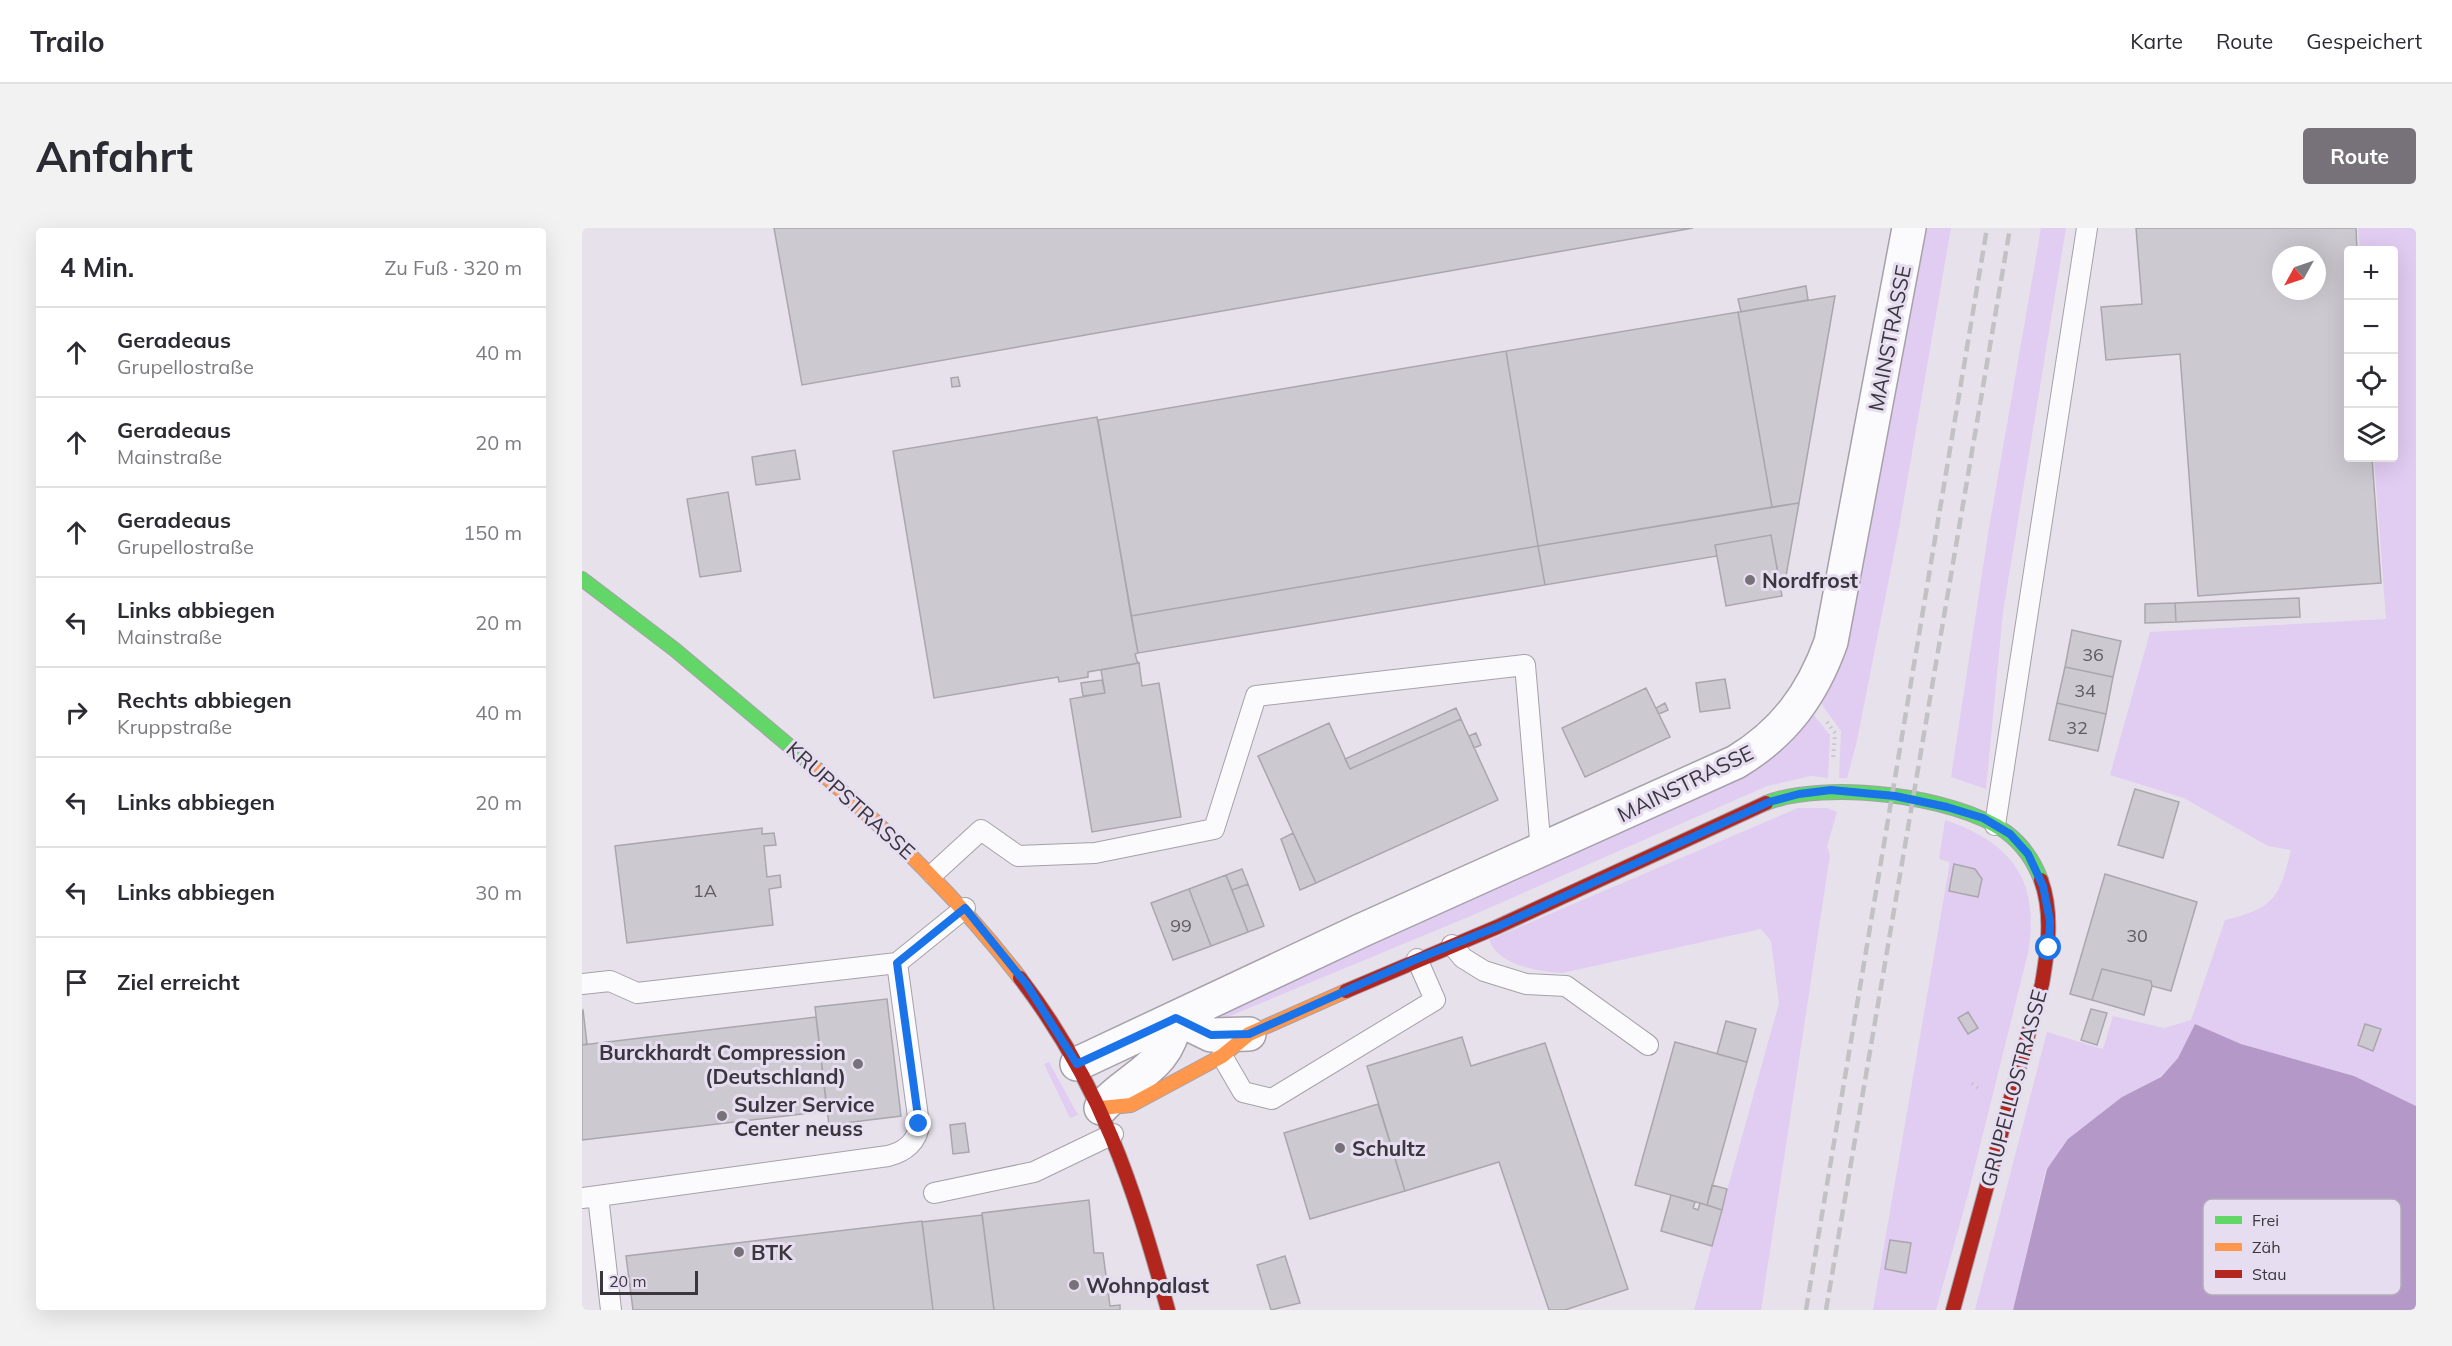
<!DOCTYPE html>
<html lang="de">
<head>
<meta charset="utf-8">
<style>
  :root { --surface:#fff; --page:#f2f2f3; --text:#2b2b33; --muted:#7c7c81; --line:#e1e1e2; --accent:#77727a }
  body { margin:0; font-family:Mulish,sans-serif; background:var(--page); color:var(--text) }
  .controls { position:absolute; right:18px; top:18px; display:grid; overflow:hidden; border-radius:6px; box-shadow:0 6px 24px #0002 }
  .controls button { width:54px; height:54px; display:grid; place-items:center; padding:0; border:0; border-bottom:2px solid var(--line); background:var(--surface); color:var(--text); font:30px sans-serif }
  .compass { position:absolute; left:1690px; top:18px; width:54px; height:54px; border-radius:50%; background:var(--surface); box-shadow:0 6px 24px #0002; rotate:230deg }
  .scale { position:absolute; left:18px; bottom:15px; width:98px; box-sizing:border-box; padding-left:6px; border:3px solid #3a363d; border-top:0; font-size:16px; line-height:21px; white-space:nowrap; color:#3a363d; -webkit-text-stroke:4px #e7ddf0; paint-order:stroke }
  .stop { position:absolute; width:18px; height:18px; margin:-14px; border:4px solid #1a73e8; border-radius:50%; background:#fff }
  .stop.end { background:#1a73e8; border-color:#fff; box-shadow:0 2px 6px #0008 }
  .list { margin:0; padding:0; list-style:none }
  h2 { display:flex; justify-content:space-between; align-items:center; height:78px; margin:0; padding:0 24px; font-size:26px }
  h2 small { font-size:20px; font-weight:400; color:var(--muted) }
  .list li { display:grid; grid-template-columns:39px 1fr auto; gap:18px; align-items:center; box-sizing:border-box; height:90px; padding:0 24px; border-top:2px solid var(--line) }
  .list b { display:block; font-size:22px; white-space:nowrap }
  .list p { margin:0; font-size:20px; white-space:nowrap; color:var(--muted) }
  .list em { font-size:20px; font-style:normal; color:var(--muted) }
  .icon { flex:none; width:33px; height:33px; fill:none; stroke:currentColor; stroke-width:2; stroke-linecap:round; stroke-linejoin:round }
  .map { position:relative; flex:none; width:1834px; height:1082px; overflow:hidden; border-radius:6px }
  header { display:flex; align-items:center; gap:36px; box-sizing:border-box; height:84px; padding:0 30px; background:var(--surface); border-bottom:2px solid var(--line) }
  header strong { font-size:28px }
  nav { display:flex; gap:33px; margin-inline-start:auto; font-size:21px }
  .intro { display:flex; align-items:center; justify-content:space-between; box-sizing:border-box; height:144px; padding:0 36px }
  h1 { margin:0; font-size:42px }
  .button { padding:15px 27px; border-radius:6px; background:var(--accent); color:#fff; font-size:21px; font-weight:700 }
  main { display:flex; gap:36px; padding:0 36px }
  aside { flex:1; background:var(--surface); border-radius:6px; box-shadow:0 6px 24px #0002 }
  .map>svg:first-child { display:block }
</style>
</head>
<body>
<header>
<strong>Trailo</strong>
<nav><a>Karte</a><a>Route</a><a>Gespeichert</a></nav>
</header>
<div class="intro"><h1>Anfahrt</h1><a class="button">Route</a></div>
<main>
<aside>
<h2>4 Min.<small>Zu Fuß · 320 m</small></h2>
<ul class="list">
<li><svg class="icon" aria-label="ahead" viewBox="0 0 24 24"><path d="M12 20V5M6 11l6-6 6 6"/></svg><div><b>Geradeaus</b><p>Grupellostraße</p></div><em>40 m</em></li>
<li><svg class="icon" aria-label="ahead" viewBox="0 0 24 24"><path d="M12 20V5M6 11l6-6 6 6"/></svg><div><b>Geradeaus</b><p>Mainstraße</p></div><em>20 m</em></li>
<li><svg class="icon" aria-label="ahead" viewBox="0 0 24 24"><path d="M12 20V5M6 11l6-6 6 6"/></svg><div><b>Geradeaus</b><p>Grupellostraße</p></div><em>150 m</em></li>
<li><svg class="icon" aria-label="left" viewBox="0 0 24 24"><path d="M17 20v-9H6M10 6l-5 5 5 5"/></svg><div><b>Links abbiegen</b><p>Mainstraße</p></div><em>20 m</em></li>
<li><svg class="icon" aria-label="right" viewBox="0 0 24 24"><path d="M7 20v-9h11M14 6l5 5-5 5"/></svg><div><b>Rechts abbiegen</b><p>Kruppstraße</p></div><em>40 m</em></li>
<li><svg class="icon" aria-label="left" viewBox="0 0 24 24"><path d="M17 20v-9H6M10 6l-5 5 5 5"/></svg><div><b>Links abbiegen</b></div><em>20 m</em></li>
<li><svg class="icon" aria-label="left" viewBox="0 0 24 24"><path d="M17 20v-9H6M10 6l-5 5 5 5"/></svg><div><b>Links abbiegen</b></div><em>30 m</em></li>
<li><svg class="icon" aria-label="arrive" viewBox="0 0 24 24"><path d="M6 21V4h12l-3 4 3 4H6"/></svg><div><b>Ziel erreicht</b></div></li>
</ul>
</aside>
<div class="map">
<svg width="1834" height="1082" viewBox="0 0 1834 1082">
  <rect width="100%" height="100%" fill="#e7e1ec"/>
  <!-- green -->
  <path fill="#e1ccf2" d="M1345,0H1369L1317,300L1274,517L1265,550H1257L1259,503L1238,474L1253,446L1272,386Z
    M1459,0H1484L1421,384L1404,561L1369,549L1406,306Z
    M1776,0H1834V878L1772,848L1659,816L1613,796L1596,830L1578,849L1540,869L1464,941L1431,1082H1393L1465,804L1521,821L1531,788L1582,800L1609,792L1643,692C1693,680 1697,670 1709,622L1686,618L1602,570L1528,547L1568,404L1804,391L1792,230H1812V22H1778Z
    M1230,485L1248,507L1246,550L1229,548L1185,558L891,687L631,795L629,790Z
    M1216,580H1245L1255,584L1245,618L1248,627L1179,1082H1112L1197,775L1189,713L1179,701L980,745C956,743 917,738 907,712Z
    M1363,592C1431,615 1458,653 1446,725L1385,970L1354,1082H1291L1368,634L1357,631Z
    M467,834L496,887L488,890L462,836Z"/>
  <!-- water -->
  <path fill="#b498c8" d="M1613,796L1659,816L1772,848L1834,878V1082H1431L1465,941L1486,911L1540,869L1579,849L1596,830Z"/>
  <!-- building -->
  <path fill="#cdc9d0" stroke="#aaa6ae" stroke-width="1.5" fill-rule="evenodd" d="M192,0H1111L220,157Z
    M1554,0H1774L1775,22H1766V230H1790L1799,355L1616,368L1598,126L1524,132L1519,79L1560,76ZM1699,27H1735V63H1699Z
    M1224,58L1226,72L1159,84L1156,71Z
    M1253,68L1217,275L1190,279L1156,84Z
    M1156,84L1190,279L956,318L924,123Z
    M924,123L956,318L549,388L516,192Z
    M376,149L378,158L370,159L369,150Z
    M515,189L556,425L553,426L555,433L557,435L506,444V449L477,454L476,449L352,470L311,223Z
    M213,222L218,251L174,257L170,229Z
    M146,264L159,343L118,349L105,271Z
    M1217,275L1204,348L1197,350L1189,307L1133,317L1135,328L963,357L956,318Z
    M1189,307L1200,368L1144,378L1133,317Z
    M956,318L963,357L556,425L549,388Z
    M1717,370L1718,389L1594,394L1593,375Z
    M1593,375L1594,394L1563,395V376Z
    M1490,402L1539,413L1531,449L1483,439Z
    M557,435L560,458L577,455L599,589L510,604L488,471L523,465L519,442Z
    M1483,439L1531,449L1524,486L1475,475Z
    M1143,451L1148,480L1118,484L1114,455Z
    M520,452L523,465L501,468L499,455Z
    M1064,460L1088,509L1003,549L980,500Z
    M1083,475L1086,482L1077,486L1074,480Z
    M1475,475L1524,486L1516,523L1467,512Z
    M874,480L879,491L768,541L763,531Z
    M879,491L916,572L734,655L676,528L747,495L768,541Z
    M894,505L899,517L892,520L887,508Z
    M1553,561L1597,574L1581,630L1536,617Z
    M180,600V606L192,605L194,617L182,618L185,649L198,647L199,659L187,661L191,697L45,715L33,618Z
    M711,605L734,655L718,662L699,611Z
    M1372,636L1393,641L1400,651L1396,669L1367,663Z
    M660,641L666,656L650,662L644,647Z
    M1523,646L1615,674L1589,763L1570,758L1569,753L1520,741L1510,772L1488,766Z
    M644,647L666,704L629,718L607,661Z
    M666,656L682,698L666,704L650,662Z
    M607,661L629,718L591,732L569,675Z
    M1520,741L1569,753L1570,758L1562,787L1510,772Z
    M305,771L319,888L247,897L233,779Z
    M1509,781L1525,785L1515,817L1499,812Z
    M1,782L5,816L0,817V783Z
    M1386,784L1396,800L1386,806L1376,790Z
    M234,789L245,883L0,912V817Z
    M1144,793L1174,801L1165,834L1135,826Z
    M1783,796L1799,801L1791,823L1776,817Z
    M880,809L889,838L963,815L1046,1061L983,1082H967L917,934L823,963L785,838Z
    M1093,814L1165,834L1125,977L1053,957Z
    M796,876L823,963L728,991L702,905Z
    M383,895L387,924L371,926L368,897Z
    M1130,957L1145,961L1140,982L1125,977Z
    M1089,967L1113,974L1111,980L1116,982L1118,975L1140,982L1130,1018L1079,1003Z
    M507,972L512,1025H521L528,1078L538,1077V1082H412L400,985Z
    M400,987L412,1082H351L340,994Z
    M340,993L351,1082H51L44,1028Z
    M1308,1012L1329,1015L1324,1045L1303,1041Z
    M703,1028L718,1075L689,1082L675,1037Z"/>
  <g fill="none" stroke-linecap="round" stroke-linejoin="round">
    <!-- lane casing -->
    <g stroke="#a6a1a9" stroke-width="22">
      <path id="lane" d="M1413,597L1505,0
        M351,646L399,602L436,628L513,625L632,601L674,468L943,437L959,623
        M870,717L881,730L902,743L944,756L984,758L1066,817
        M0,756L28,753L55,765L315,735L383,680
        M640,828L661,864L690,871L853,772L835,731
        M352,965L452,944L531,906
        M16,968L306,928C323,924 336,913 337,896L315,735
        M0,970L16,968L29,1082"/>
    </g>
    <!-- street casing -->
    <g stroke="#a6a1a9" stroke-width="36">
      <path id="street" d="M594,790L629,807L667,806
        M495,836L778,703L1154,534C1202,505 1230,467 1249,414L1327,0
        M519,880C550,846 586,841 594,790"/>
    </g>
    <!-- fast casing -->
    <g stroke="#a6a1a9" stroke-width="16">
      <path id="fast" d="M0,351L92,421L236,542
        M1184,575C1243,552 1372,567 1424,604C1440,616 1452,633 1459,652"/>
    </g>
    <!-- slow casing -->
    <g stroke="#a6a1a9" stroke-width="16">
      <path id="slow" d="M236,542C309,606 379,673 438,750
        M519,880L549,877L640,828L667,806L764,763"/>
    </g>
    <!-- jam casing -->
    <g stroke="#a6a1a9" stroke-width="16">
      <path id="jam" d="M438,750C519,856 551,956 586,1082
        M764,763L915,699L1184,575
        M1371,1082L1460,756C1466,721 1471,685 1459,652"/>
    </g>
    <!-- path -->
    <path stroke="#c6c3c6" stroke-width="4" stroke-dasharray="1.5 4.5" stroke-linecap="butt" d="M1245,494L1253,505L1251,532
      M1390,855L1397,861"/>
    <!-- lane -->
    <use href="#lane" stroke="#fbfafc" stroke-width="20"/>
    <!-- street -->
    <use href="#street" stroke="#fbfafc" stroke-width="33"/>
    <!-- fast -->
    <use href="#fast" stroke="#63d668" stroke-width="14"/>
    <!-- slow -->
    <use href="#slow" stroke="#ff974d" stroke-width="14"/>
    <!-- jam -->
    <use href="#jam" stroke="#b3261e" stroke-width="14"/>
    <!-- rail -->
    <path stroke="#c2c1c4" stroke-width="4.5" stroke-dasharray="12 6" stroke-linecap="butt" d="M1224,1082L1405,0
      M1244,1082L1428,0"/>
  </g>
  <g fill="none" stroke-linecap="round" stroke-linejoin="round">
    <!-- route -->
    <path stroke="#1a73e8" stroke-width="8" d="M337,896L315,735L383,680L445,757L495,836L594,790L629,807L667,806L835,731L915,699L1187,574L1217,566L1249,562L1313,568L1365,579L1401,590L1428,606L1446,626L1461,658L1468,693L1467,720"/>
  </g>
  <!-- markers -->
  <g fill="#77727a" stroke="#e7ddf0" stroke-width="2">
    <circle cx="1168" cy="352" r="6"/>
    <circle cx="276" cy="836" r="6"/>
    <circle cx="140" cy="888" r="6"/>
    <circle cx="758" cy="920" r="6"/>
    <circle cx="157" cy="1024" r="6"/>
    <circle cx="492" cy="1057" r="6"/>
  </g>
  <g text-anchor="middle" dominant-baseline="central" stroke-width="6" stroke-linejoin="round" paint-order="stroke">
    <!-- number labels -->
    <g font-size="18" fill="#5f5b62">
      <text x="1511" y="426">36</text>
      <text x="1503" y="462">34</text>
      <text x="1495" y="499">32</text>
      <text x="123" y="662">1A</text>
      <text x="599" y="697">99</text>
      <text x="1555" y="707">30</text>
    </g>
    <!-- street labels -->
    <g font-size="21" fill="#3a363d" stroke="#e7ddf0">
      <text transform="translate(1307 110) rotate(-79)">MAINSTRASSE</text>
      <text transform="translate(1103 555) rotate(-26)">MAINSTRASSE</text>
      <text transform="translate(269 572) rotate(42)">KRUPPSTRASSE</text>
      <text transform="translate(1431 860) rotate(-75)">GRUPELLOSTRASSE</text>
    </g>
    <!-- poi labels -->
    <g font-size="21" font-weight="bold" fill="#3a363d" stroke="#e7ddf0" text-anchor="start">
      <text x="1180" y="352">Nordfrost</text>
      <text x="264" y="824" text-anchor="end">Burckhardt Compression<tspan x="264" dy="24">(Deutschland)</tspan></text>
      <text x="152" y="876">Sulzer Service<tspan x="152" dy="24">Center neuss</tspan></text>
      <text x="770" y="920">Schultz</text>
      <text x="169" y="1024">BTK</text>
      <text x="504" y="1057">Wohnpalast</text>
    </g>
  </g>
  <!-- legend -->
  <rect x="1621" y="971" width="198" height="96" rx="9" fill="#e7ddf0" stroke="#b3abba" stroke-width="1.5"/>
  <rect x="1633" y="988" width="27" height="8" fill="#63d668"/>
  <rect x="1633" y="1015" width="27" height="8" fill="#ff974d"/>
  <rect x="1633" y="1042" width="27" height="8" fill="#b3261e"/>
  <g font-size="16" fill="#3a363d">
    <text x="1670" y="998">Frei</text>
    <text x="1670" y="1025">Zäh</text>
    <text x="1670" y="1052">Stau</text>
  </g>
</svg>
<div class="controls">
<button>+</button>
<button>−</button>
<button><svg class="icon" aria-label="locate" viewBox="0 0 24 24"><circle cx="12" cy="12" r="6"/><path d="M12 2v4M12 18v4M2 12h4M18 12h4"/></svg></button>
<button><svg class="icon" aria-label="layers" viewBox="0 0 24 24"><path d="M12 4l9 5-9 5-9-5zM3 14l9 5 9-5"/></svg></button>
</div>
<svg class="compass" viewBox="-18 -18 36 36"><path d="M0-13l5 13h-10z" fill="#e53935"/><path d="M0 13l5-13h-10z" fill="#7c7c81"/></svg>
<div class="scale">20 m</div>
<div class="stop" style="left:1467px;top:720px"></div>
<div class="stop end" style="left:337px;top:896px"></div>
</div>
</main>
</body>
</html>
